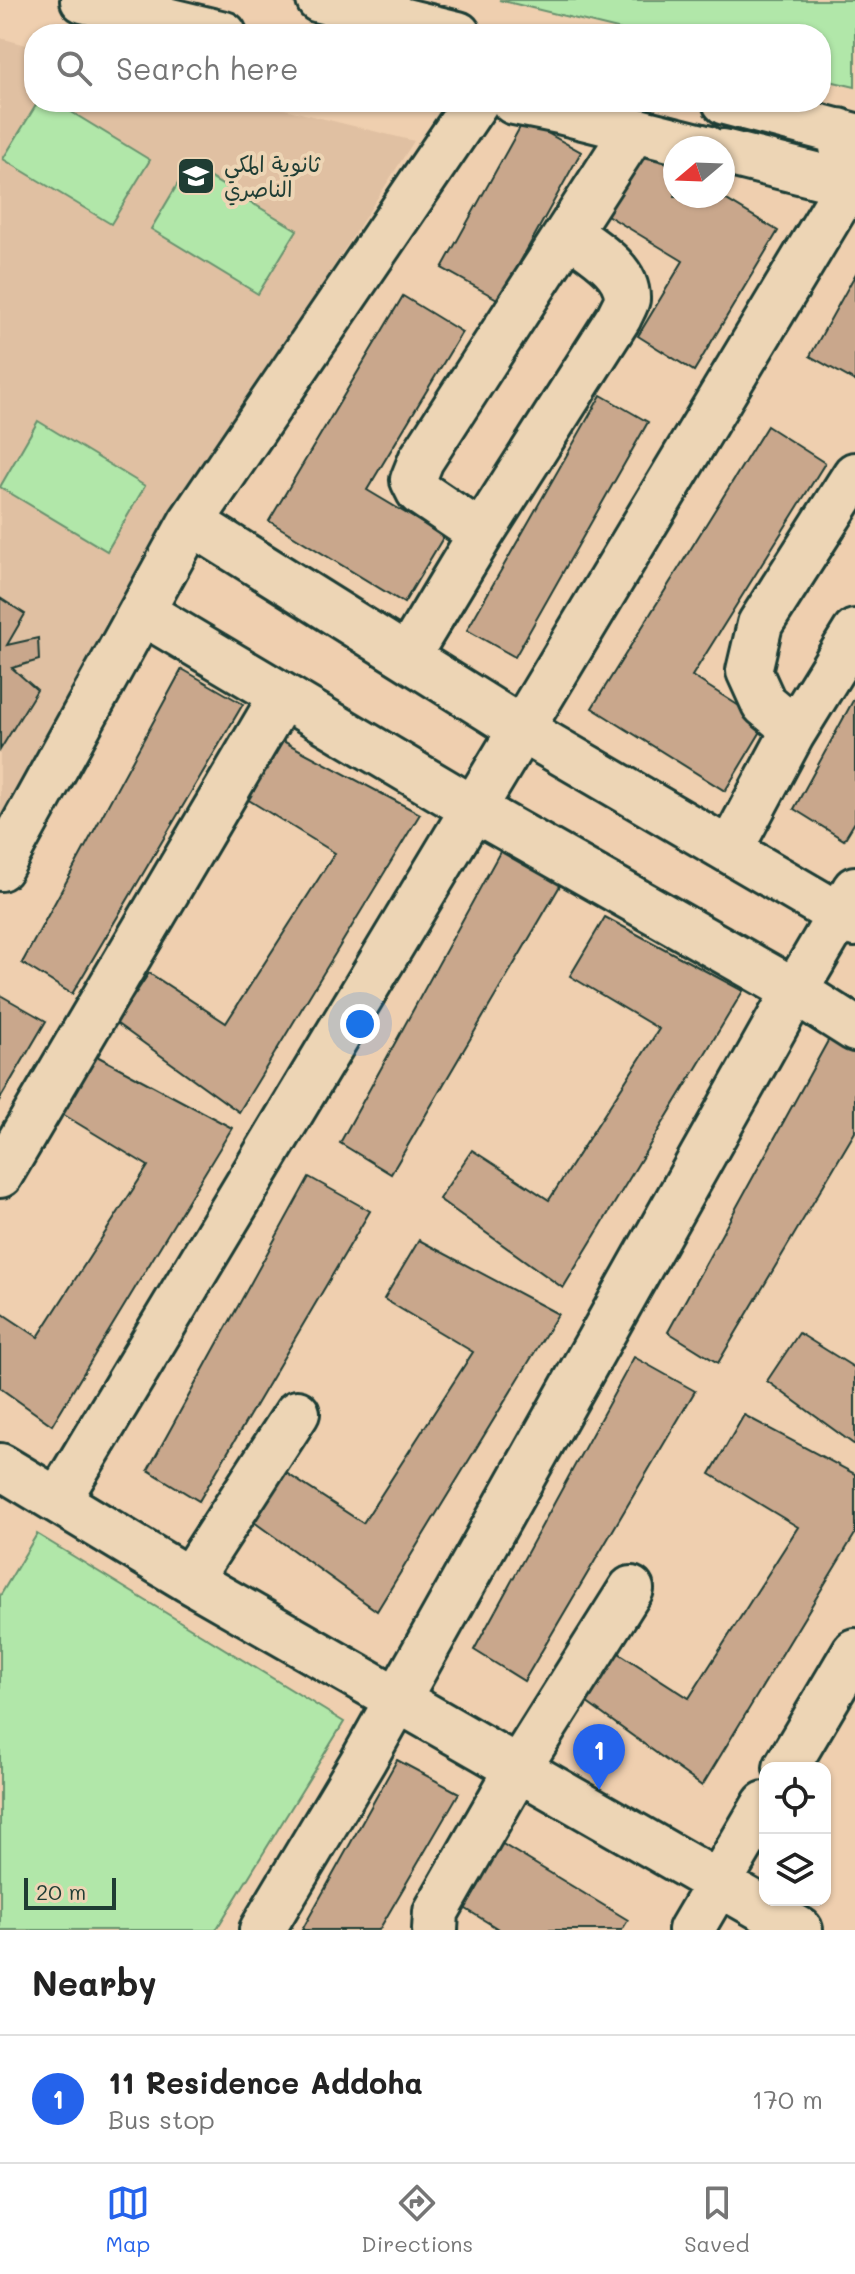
<!DOCTYPE html>
<html lang="en">
<head>
<meta charset="utf-8">
<style>
  :root { --surface:#fff; --page:#f2f2f2; --text:#222; --muted:#767676; --line:#e0e0e0; --accent:#2563eb }
  body { margin:0; font-family:Mali,"Playpen Sans Arabic",sans-serif; background:var(--page); color:var(--text) }
  .controls { position:absolute; right:24px; bottom:24px; display:grid; overflow:hidden; border-radius:16px; box-shadow:0 2px 6px #0004 }
  .controls button { width:72px; height:72px; display:grid; place-items:center; padding:0; border:0; border-bottom:2px solid var(--line); background:var(--surface); color:var(--text); font:40px sans-serif }
  .compass { position:absolute; left:663px; top:136px; width:72px; height:72px; border-radius:50%; background:var(--surface); box-shadow:0 2px 6px #0004; rotate:251deg }
  .scale { position:absolute; left:24px; bottom:20px; width:92px; box-sizing:border-box; padding-left:8px; border:4px solid #1f3d34; border-top:0; font-size:22px; line-height:28px; white-space:nowrap; color:#1f3d34; -webkit-text-stroke:6px #edd5b5; paint-order:stroke }
  .you { position:absolute; left:360px; top:1024px; width:28px; height:28px; margin:-20px; border:6px solid #fff; border-radius:50%; background:#1a73e8; box-shadow:0 0 0 12px #1a73e833 }
  .badge { display:grid; place-items:center; width:52px; height:52px; border-radius:50%; background:var(--accent); color:#fff; font-size:26px; font-weight:700 }
  .pin { position:absolute; translate:-50% -66px; filter:drop-shadow(0 2px 4px #0008) }
  .pin::after { content:''; position:absolute; top:42px; width:28px; height:24px; background:inherit; clip-path:polygon(0 0,100% 0,50% 100%) }
  .list { margin:0; padding:0; list-style:none }
  h2 { display:flex; justify-content:space-between; align-items:center; height:104px; margin:0; padding:0 32px; font-size:34px }
  h2 small { font-size:26px; font-weight:400; color:var(--muted) }
  .list li { display:grid; grid-template-columns:52px 1fr auto; gap:24px; align-items:center; box-sizing:border-box; height:128px; padding:0 32px; border-top:2px solid var(--line) }
  .list b { display:block; font-size:30px; white-space:nowrap }
  .list p { margin:0; font-size:26px; white-space:nowrap; color:var(--muted) }
  .list em { font-size:26px; font-style:normal; color:var(--muted) }
  .icon { flex:none; width:44px; height:44px; fill:none; stroke:currentColor; stroke-width:2; stroke-linecap:round; stroke-linejoin:round }
  .map { position:relative; flex:none; width:855px; height:1930px; overflow:hidden }
  .search { position:absolute; background:var(--surface); box-shadow:0 2px 6px #0004; left:24px; right:24px; top:24px; height:88px; display:flex; align-items:center; gap:20px; box-sizing:border-box; padding:0 28px; border-radius:32px; color:var(--muted); font-size:30px }
  .sheet { height:232px; background:var(--surface) }
  nav { display:flex; justify-content:space-around; align-items:center; box-sizing:border-box; height:112px; border-top:2px solid var(--line); background:var(--surface); font-size:22px; color:var(--muted) }
  nav a { display:grid; justify-items:center; gap:4px }
  nav .on { color:var(--accent) }
  .map>svg:first-child { display:block }
</style>
</head>
<body>
<div class="map">
<svg width="855" height="1930" viewBox="0 0 855 1930">
  <rect width="100%" height="100%" fill="#efcfaf"/>
  <filter id="ink" filterUnits="userSpaceOnUse"><feTurbulence type="fractalNoise" baseFrequency=".0125" numOctaves="2"/><feDisplacementMap in="SourceGraphic" scale="16" xChannelSelector="R" yChannelSelector="G"/><feConvolveMatrix kernelMatrix="1 2 1 2 8 2 1 2 1" color-interpolation-filters="sRGB"/></filter>
  <g filter="url(#ink)">
    <!-- built -->
    <path fill="#e0c0a2" d="M0,38L34,47V102H256L414,141L276,356L285,362L0,835Z"/>
    <!-- green -->
    <path fill="#b1e7a9" stroke="#68926e" stroke-width="2" d="M499,0H855V87L821,79V34H638Z
      M38,102H55L150,160L111,224L3,159Z
      M189,165L297,230L258,294L151,229Z
      M38,421L145,486L107,551L0,487Z
      M37,1534L344,1722L216,1930H0V1596Z"/>
    <!-- building -->
    <path fill="#c9a78c" stroke="#1f3d34" stroke-width="2" d="M524,120L581,152L499,300L442,268Z
      M646,150L675,168V196H720L778,231L694,371L638,336L683,261L607,215Z
      M855,275V381L810,356Z
      M403,296L462,332L367,490L444,536L404,603L269,521Z
      M601,395L648,422L515,657L467,630Z
      M767,426L825,463L692,676L766,723L725,791L592,708Z
      M0,598L25,614L7,645L38,638L39,660L12,668L37,690L0,750Z
      M182,669L243,704L72,994L22,963Z
      M855,697V822L844,840L794,809Z
      M281,740L420,814L239,1112L116,1023L149,973L226,1023L335,853L247,799Z
      M501,850L561,884L391,1174L340,1143Z
      M605,917L743,991L563,1288L439,1199L472,1150L549,1200L659,1029L570,976Z
      M0,995L46,1021L0,1099Z
      M829,1039L855,1054V1132L718,1363L668,1332Z
      M93,1054L232,1128L52,1425L0,1388V1312L38,1337L148,1166L59,1112Z
      M309,1177L370,1211L199,1501L148,1470Z
      M419,1240L558,1314L377,1611L254,1522L286,1473L363,1523L473,1352L384,1299Z
      M799,1333L855,1368V1445L767,1381Z
      M634,1357L695,1391L524,1681L474,1650Z
      M744,1415L855,1474V1534L702,1786L579,1697L611,1648L689,1698L798,1527L710,1474Z
      M397,1760L459,1793L379,1930H302Z
      M496,1840L628,1920L622,1930H500L458,1904Z"/>
    <g fill="none" stroke-linecap="round" stroke-linejoin="round">
      <!-- minor casing -->
      <g stroke="#1f3d34" stroke-width="50">
        <path id="minor" d="M83,0L224,34
          M319,0L458,34
          M514,102L559,111L706,148
          M725,102L855,136
          M723,152L855,185
          M191,522L521,729L855,924
          M481,534L619,317C621,312 626,304 627,299C628,268 588,248 568,232
          M142,612L472,808L795,991L855,1029
          M407,657L481,534L419,492L413,480L421,460L634,130
          M792,734L855,632
          M730,850L792,734L782,719L764,704L749,671L760,624L855,475
          M0,868L191,522L476,102
          M0,1175L282,696
          M0,1466L189,1580L800,1930
          M58,1500L849,184L839,131
          M189,1580L297,1413
          M786,1768L855,1651
          M262,1930L363,1761L795,991L855,889
          M435,1930L436,1912L519,1767L631,1589
          M691,1930L765,1804"/>
      </g>
      <!-- minor -->
      <use href="#minor" stroke="#edd5b5" stroke-width="44"/>
    </g>
  </g>
  <!-- icons -->
  <defs>
    <g id="school-square" transform="scale(2)"><rect x="-9" y="-9" width="18" height="18" rx="4" fill="#1f3d34" stroke="#edd5b5"/><path d="M0-5L7-2L0 1L-7-2ZM-4 1L0 2.5L4 1V4Q0 6-4 4Z" fill="#fff"/></g>
  </defs>
  <g fill-rule="evenodd">
    <use href="#school-square" x="196" y="176"/>
  </g>
  <g text-anchor="middle" dominant-baseline="central" stroke-width="8" stroke-linejoin="round" paint-order="stroke">
    <!-- poi labels -->
    <g font-size="22" fill="#1f3d34" stroke="#edd5b5" text-anchor="start">
      <text x="224" y="163">ثانوية المكي<tspan x="224" dy="25">الناصري</tspan></text>
    </g>
  </g>
</svg>
<div class="controls">
<button><svg class="icon" aria-label="locate" viewBox="0 0 24 24"><circle cx="12" cy="12" r="6"/><path d="M12 2v4M12 18v4M2 12h4M18 12h4"/></svg></button>
<button><svg class="icon" aria-label="layers" viewBox="0 0 24 24"><path d="M12 4l9 5-9 5-9-5zM3 14l9 5 9-5"/></svg></button>
</div>
<svg class="compass" viewBox="-18 -18 36 36"><path d="M0-13l5 13h-10z" fill="#e53935"/><path d="M0 13l5-13h-10z" fill="#767676"/></svg>
<div class="scale">20 m</div>
<div class="you"></div>
<div class="pin badge" style="left:599px;top:1790px">1</div>
<div class="search"><svg class="icon" aria-label="search" viewBox="0 0 24 24"><circle cx="10" cy="10" r="6"/><path d="M15 15l6 6"/></svg>Search here</div>
</div>
<section class="sheet">
<h2>Nearby<small></small></h2>
<ul class="list">
<li><span class="badge">1</span><div><b>11 Residence Addoha</b><p>Bus stop</p></div><em>170 m</em></li>
</ul>
</section>
<nav>
<a class="on"><svg class="icon" aria-label="map" viewBox="0 0 24 24"><path d="M3 6l6-2 6 2 6-2v14l-6 2-6-2-6 2zM9 4v14M15 6v14"/></svg>Map</a>
<a><svg class="icon" aria-label="directions" viewBox="0 0 24 24"><path d="M12 3l9 9-9 9-9-9zM9 14v-3h6M13 9l2 2-2 2"/></svg>Directions</a>
<a><svg class="icon" aria-label="saved" viewBox="0 0 24 24"><path d="M7 4h10v16l-5-4-5 4z"/></svg>Saved</a>
</nav>
</body>
</html>
